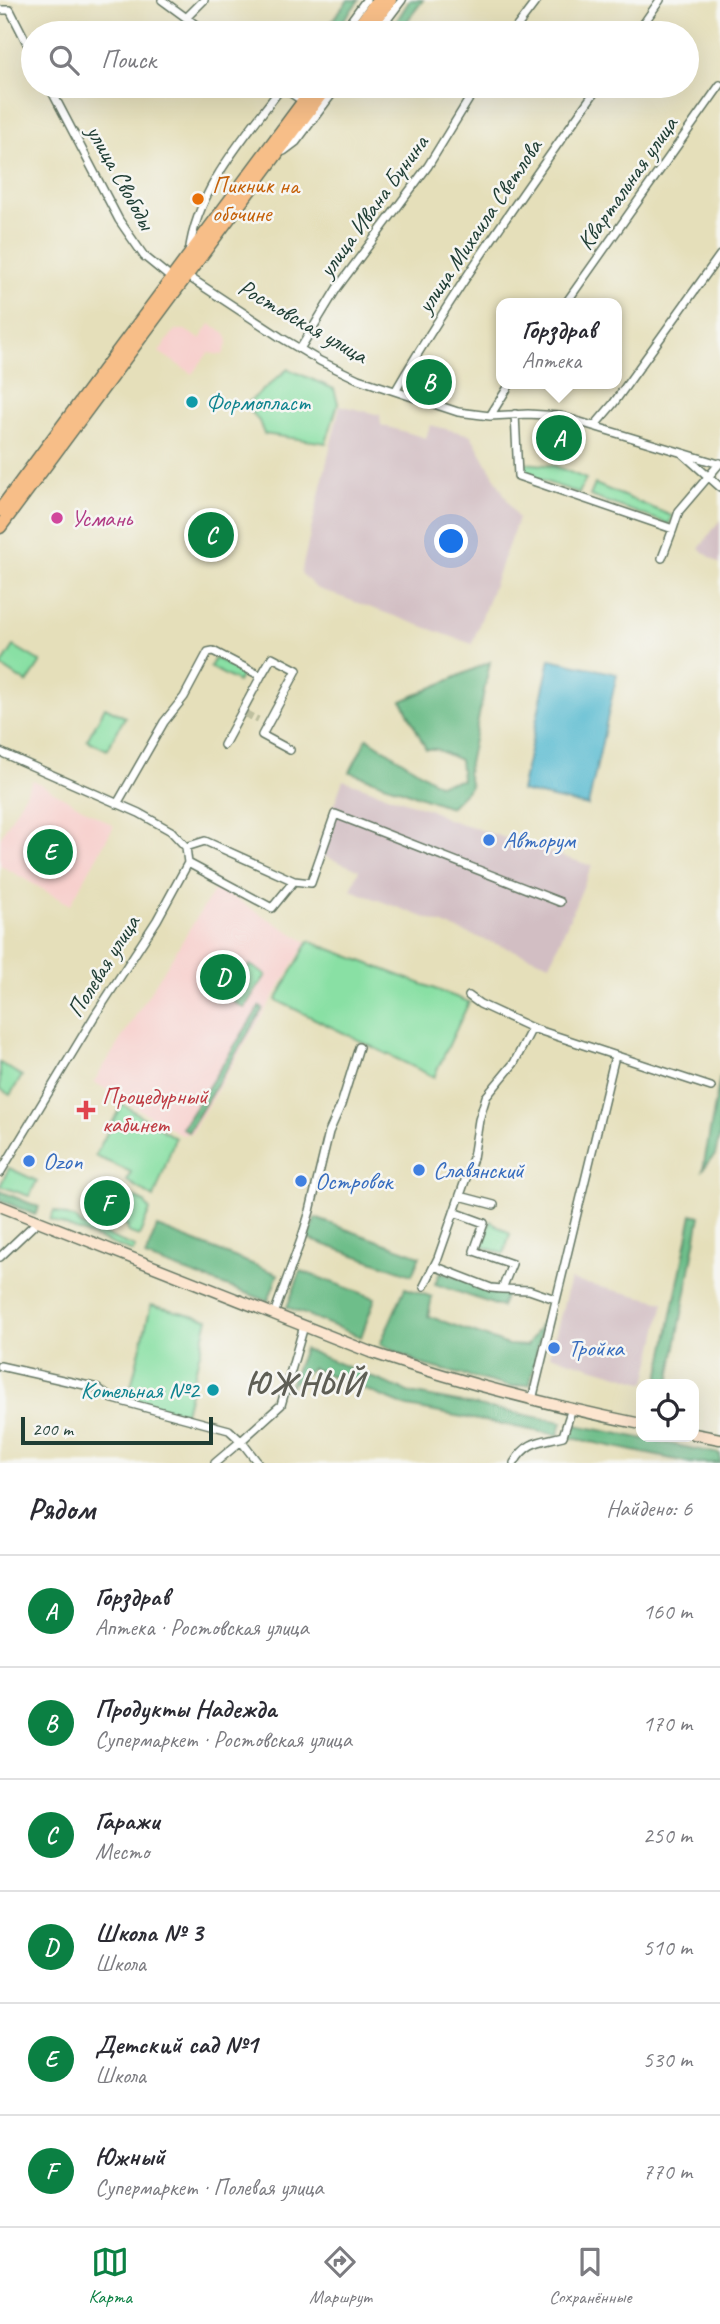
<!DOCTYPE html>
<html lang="ru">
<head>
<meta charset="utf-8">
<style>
  :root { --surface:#fff; --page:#f2f2f3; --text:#2b2b33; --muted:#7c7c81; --line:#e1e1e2; --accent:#0b8043 }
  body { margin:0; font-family:Caveat,sans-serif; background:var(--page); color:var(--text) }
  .controls { position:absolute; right:21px; bottom:21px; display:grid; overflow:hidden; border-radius:14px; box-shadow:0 7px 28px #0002 }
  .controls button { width:63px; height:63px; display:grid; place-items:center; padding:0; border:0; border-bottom:2px solid var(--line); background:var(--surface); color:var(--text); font:35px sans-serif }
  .scale { position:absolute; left:21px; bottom:18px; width:192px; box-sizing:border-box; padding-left:7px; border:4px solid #1f3d34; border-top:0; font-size:19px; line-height:24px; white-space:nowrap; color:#1f3d34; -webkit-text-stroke:5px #f6f6f2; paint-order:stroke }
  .you { position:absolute; left:452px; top:542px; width:24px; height:24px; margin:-18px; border:5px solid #fff; border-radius:50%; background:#1a73e8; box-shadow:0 0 0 10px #1a73e833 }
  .badge { display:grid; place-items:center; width:46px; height:46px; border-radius:50%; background:var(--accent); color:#fff; font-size:23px; font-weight:700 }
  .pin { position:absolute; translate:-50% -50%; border:4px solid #fff; box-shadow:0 2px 7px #0006 }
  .popup { position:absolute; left:496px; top:298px; width:126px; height:91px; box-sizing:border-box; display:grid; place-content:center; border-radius:14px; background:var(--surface); filter:drop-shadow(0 2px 5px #0005); font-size:23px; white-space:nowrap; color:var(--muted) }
  .popup b { font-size:26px; color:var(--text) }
  .popup::after { content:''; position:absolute; left:50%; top:100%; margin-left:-14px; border:14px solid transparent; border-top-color:var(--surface) }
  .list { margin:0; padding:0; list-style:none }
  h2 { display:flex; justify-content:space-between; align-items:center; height:91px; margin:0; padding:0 28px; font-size:30px }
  h2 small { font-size:23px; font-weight:400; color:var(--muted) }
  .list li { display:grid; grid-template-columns:46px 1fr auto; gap:21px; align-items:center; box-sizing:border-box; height:112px; padding:0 28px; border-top:2px solid var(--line) }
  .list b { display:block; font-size:26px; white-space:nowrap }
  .list p { margin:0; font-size:23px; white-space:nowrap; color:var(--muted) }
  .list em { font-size:23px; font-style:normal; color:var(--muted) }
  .icon { flex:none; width:38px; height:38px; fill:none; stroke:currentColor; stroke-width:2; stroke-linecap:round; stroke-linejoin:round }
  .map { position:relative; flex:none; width:720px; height:1463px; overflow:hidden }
  .search { position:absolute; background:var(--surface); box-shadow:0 7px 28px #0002; left:21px; right:21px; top:21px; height:77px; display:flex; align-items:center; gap:18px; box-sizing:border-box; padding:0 24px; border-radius:38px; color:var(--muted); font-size:26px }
  .sheet { height:763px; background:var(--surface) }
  nav { display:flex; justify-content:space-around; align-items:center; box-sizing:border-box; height:98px; border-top:2px solid var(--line); background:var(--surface); font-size:19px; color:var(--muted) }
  nav a { display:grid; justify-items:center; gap:4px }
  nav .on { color:var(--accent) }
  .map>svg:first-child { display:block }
</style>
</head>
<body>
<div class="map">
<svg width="720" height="1463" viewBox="0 0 720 1463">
  <rect width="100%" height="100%" fill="#f6f6f2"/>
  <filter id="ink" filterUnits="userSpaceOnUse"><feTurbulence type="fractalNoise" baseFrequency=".0143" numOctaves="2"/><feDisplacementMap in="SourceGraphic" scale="14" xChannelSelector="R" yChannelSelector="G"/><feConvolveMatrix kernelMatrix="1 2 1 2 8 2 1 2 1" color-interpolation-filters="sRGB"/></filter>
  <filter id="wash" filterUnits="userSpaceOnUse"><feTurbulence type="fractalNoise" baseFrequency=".00686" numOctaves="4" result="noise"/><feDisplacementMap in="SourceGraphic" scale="28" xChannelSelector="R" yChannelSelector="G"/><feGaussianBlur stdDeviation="1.57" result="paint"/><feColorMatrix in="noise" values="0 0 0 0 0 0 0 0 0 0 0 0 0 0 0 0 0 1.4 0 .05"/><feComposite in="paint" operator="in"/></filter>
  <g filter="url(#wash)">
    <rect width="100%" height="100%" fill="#e5dfba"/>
    <!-- built -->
    <path fill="#f7d0cd" d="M210,324L225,333L228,341L223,355L208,353L192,374L159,352L175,330H185L200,339Z
      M33,780L114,826L70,905L0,865V838Z
      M216,887L307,942L191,1133L181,1135L94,1082Z"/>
    <!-- industrial -->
    <path fill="#d2bec3" d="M340,405L380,415L381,425L426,438L430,425L471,435L518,519L472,644L316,588L301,573Z
      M720,520V564L699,549Z
      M343,780L431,810L447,819L592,866L550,964L351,890L359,870L316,853Z
      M570,1280L664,1302L646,1383L550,1355Z"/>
    <!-- green -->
    <path fill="#89e0a4" stroke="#548e6c" stroke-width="2" d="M288,369L334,389L338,403L326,443L264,434L259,421L249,410V402Z
      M524,463L555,466L586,479L579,493L525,475Z
      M595,484L672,516L669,524L590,496Z
      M14,646L41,662L27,683L1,666Z
      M215,658L243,673L238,682L210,667Z
      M105,707L125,717L107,750L87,740Z
      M309,941L469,1002L434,1077L276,1000Z
      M250,965L266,975L244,1008L228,998Z
      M0,1063L22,1076L10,1095L0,1089Z
      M122,1104L175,1138L154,1198L127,1181L131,1172L95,1156Z
      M9,1168L37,1181L29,1196L0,1186Z
      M132,1196L144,1202L150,1210L139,1236L128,1232L127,1225L115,1222Z
      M54,1211L77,1220L81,1225L135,1247L133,1252L50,1220Z
      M491,1221L510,1234L504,1254L482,1246Z
      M151,1305L208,1319L185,1413L128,1399Z"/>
    <!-- forest -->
    <path fill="#6ebe8a" stroke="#467e5f" stroke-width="2" d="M348,0H359L333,33H323Z
      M410,0H423L401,29L390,31Z
      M490,662L467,773L471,786L450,807L350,772L367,738L438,784L462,780L460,760L436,749H426L402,701Z
      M260,1006L263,1009L188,1132L182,1128Z
      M720,1077V1134L715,1155L703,1169Z
      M0,1191L39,1207L35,1215L0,1200Z
      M692,1214L700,1216L669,1384H658Z
      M315,1218L420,1256L412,1275L308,1239Z
      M157,1227L278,1274L268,1301L145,1257Z
      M301,1271L375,1298L361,1337L287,1307Z
      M440,1272L507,1292L501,1307L435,1284Z
      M405,1288L432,1297L428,1316L508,1345L527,1346L543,1321L530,1384L511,1387L424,1365L380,1344Z
      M304,1349L410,1393L562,1422L558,1435L408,1407L312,1368L289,1387Z
      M570,1424L720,1454V1463H691L567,1437Z"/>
    <!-- water -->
    <path fill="#51b8cf" stroke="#387a82" stroke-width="2" d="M550,659L617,674L588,806L521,791Z"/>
  </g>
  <g filter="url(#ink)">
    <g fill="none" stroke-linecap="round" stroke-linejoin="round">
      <!-- minor-tunnel -->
      <path stroke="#bdbf9f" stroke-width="7" stroke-dasharray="7 3.5" stroke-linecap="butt" d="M246,714L258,720"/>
      <!-- minor casing -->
      <g stroke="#647663" stroke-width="10">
        <path id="minor" d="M162,0L207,33
          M0,10H10L33,55
          M187,17L204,0
          M342,33L366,0
          M377,33L402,0
          M512,33L537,0
          M637,33L660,0
          M49,86L119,220L144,256L171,278
          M280,86L303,101
          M294,95L301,86
          M284,151L296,142L338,86
          M189,253C197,188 245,137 282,87
          M186,275L280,337L320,361L358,379L458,412L490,416L528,414L560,416L719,464
          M566,303L720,85
          M300,349L337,288L428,166L477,86
          M396,390C456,287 529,184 599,86
          M515,414L518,476L673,529L679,511L720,463
          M490,416L510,384
          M595,425L613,404L720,255
          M683,454L720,487
          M662,558L673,529
          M224,745L261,676
          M0,752L139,813L171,831L186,847L188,863L157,920L94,1017L0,1173
          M117,804L164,722L184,697L208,652L213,651L261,676L272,657L297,670L262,735L290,750
          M186,847L205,841L294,881L311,883L335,814L560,902
          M188,863L272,908L294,881
          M469,996L480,1004L532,1028L711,1087
          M460,1196L494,1205
          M0,1257L38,1221
          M434,1266L491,1288L502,1289L512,1264L474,1251L484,1223L454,1212
          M424,1286L438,1258L473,1158L479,1120L486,1097L514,1063L532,1028
          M502,1289L529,1290L555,1299
          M274,1314L301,1240L310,1211L329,1132L341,1105L359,1047
          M0,1366L98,1388L110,1398L229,1430L241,1441L215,1463
          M532,1400L615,1056
          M258,1463L241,1441L281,1405L304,1326
          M514,1463C527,1440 541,1442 563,1436L572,1408"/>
      </g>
      <!-- secondary casing -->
      <g stroke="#647663" stroke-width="13">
        <path id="secondary" d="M0,1206L370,1352C459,1382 549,1405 641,1424
          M694,1434L720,1439"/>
      </g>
      <!-- trunk casing -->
      <g stroke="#647663" stroke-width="15">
        <path id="trunk" d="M354,33L378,0
          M366,33L390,0
          M0,510L315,86
          M0,527L327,86"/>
      </g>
      <!-- minor -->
      <use href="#minor" stroke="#fff" stroke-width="7"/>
      <!-- secondary -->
      <use href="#secondary" stroke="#fce5cf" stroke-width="10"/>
      <!-- trunk -->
      <use href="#trunk" stroke="#f7be88" stroke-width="12"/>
    </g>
  </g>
  <!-- markers -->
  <circle fill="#e8710a" stroke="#f6f6f2" stroke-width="2.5" cx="198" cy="199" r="7"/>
  <g fill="#0f9aa8" stroke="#f6f6f2" stroke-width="2.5">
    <circle cx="192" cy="402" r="7"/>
    <circle cx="213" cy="1390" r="7"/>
  </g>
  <circle fill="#d1479c" stroke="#f6f6f2" stroke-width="2.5" cx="57" cy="518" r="7"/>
  <g fill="#3f7fe0" stroke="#f6f6f2" stroke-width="2.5">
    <circle cx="489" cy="840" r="7"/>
    <circle cx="29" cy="1161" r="7"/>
    <circle cx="419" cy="1170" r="7"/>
    <circle cx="301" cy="1181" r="7"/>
    <circle cx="554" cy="1348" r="7"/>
  </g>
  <path fill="#e0444e" stroke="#f6f6f2" stroke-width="2.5" d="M82.5 1099.5h7v7h7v7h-7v7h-7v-7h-7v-7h7z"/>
  <g text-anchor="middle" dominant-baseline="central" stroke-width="5" stroke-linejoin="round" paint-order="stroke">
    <!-- street labels -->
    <g font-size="24" fill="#1f3d34" stroke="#f6f6f2">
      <text transform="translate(121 177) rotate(61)">улица Свободы</text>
      <text transform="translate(627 183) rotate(-55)">Квартальная улица</text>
      <text transform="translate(373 206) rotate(-54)">улица Ивана Бунина</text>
      <text transform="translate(479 226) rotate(-56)">улица Михаила Светлова</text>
      <text transform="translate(303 321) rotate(30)">Ростовская улица</text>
      <text transform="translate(103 966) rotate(-58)">Полевая улица</text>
    </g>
    <!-- food labels -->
    <g font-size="24" fill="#c56008" stroke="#f6f6f2" text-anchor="start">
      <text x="212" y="185">Пикник на<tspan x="212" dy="28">обочине</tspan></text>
    </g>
    <!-- culture labels -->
    <g font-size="24" fill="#0d838f" stroke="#f6f6f2" text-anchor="start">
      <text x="206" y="402">Формопласт</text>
      <text x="199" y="1390" text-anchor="end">Котельная №2</text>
    </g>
    <!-- hotel labels -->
    <g font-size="24" fill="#b23c85" stroke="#f6f6f2" text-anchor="start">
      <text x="71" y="518">Усмань</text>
    </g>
    <!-- shop labels -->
    <g font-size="24" fill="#366cbe" stroke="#f6f6f2" text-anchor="start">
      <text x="503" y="840">Авторум</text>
      <text x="43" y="1161">Ozon</text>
      <text x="433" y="1170">Славянский</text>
      <text x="315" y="1181">Островок</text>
      <text x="568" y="1348">Тройка</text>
    </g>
    <!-- health labels -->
    <g font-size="24" fill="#be3a42" stroke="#f6f6f2" text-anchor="start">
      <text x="102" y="1096">Процедурный<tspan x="102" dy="28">кабинет</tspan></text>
    </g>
    <!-- district labels -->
    <g font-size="32" font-weight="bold" letter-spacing="2" fill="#5e5e55" stroke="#f6f6f2">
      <text x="305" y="1383">ЮЖНЫЙ</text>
    </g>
  </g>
</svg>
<div class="controls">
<button><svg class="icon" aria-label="locate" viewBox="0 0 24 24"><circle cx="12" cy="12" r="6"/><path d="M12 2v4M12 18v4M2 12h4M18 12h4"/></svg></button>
</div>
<div class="scale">200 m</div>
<div class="you"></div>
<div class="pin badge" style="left:559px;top:438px">A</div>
<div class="popup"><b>Горздрав</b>Аптека</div>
<div class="pin badge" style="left:429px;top:382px">B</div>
<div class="pin badge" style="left:211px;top:535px">C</div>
<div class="pin badge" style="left:223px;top:977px">D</div>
<div class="pin badge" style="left:50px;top:852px">E</div>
<div class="pin badge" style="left:107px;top:1203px">F</div>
<div class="search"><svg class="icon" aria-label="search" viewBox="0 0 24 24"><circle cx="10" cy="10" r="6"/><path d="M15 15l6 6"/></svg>Поиск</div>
</div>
<section class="sheet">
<h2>Рядом<small>Найдено: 6</small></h2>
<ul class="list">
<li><span class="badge">A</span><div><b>Горздрав</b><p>Аптека · Ростовская улица</p></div><em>160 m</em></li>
<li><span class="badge">B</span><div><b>Продукты Надежда</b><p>Супермаркет · Ростовская улица</p></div><em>170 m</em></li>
<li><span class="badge">C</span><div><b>Гаражи</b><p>Место</p></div><em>250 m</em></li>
<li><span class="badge">D</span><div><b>Школа № 3</b><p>Школа</p></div><em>510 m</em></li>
<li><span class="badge">E</span><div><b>Детский сад №1</b><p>Школа</p></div><em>530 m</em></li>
<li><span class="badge">F</span><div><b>Южный</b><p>Супермаркет · Полевая улица</p></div><em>770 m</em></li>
</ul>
</section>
<nav>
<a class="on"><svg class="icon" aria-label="map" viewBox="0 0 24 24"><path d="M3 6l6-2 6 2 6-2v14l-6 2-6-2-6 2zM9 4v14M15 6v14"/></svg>Карта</a>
<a><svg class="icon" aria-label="directions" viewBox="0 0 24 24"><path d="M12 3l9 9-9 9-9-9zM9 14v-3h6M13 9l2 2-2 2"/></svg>Маршрут</a>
<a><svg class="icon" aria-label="saved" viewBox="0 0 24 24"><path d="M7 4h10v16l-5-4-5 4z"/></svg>Сохранённые</a>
</nav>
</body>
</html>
